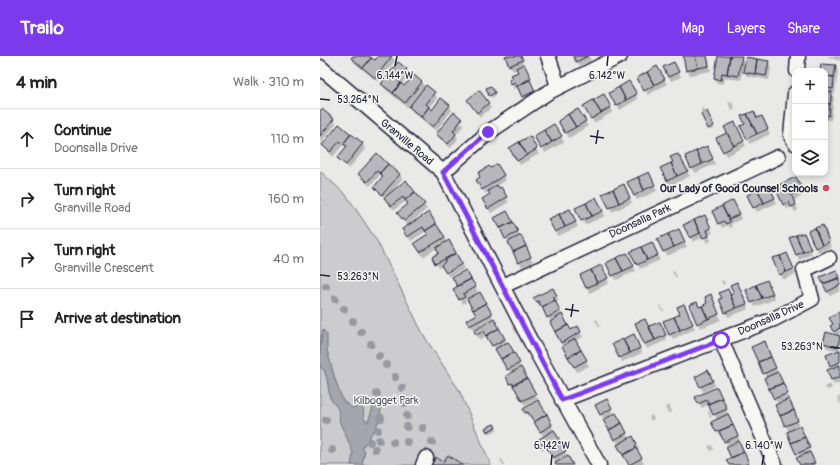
<!DOCTYPE html>
<html lang="en">
<head>
<meta charset="utf-8">
<style>
  :root { --surface:#fff; --page:#f2f2f2; --text:#222; --muted:#767676; --line:#e0e0e0; --accent:#7c3aed }
  body { margin:0; font-family:Pangolin,sans-serif; background:var(--page); color:var(--text) }
  .controls { position:absolute; right:12px; top:12px; display:grid; overflow:hidden; border-radius:8px; box-shadow:0 2px 6px #0003 }
  .controls button { width:36px; height:36px; display:grid; place-items:center; padding:0; border:0; border-bottom:1px solid var(--line); background:var(--surface); color:var(--text); font:20px sans-serif }
  .stop { position:absolute; width:12px; height:12px; margin:-9px; border:3px solid #7c3aed; border-radius:50%; background:#fff }
  .stop.end { background:#7c3aed; border-color:#fff; box-shadow:0 1px 4px #0008 }
  .list { margin:0; padding:0; list-style:none }
  h2 { display:flex; justify-content:space-between; align-items:center; height:52px; margin:0; padding:0 16px; font-size:17px }
  h2 small { font-size:13px; font-weight:400; color:var(--muted) }
  .list li { display:grid; grid-template-columns:26px 1fr auto; gap:12px; align-items:center; box-sizing:border-box; height:60px; padding:0 16px; border-top:1px solid var(--line) }
  .list b { display:block; font-size:15px; white-space:nowrap }
  .list p { margin:0; font-size:13px; white-space:nowrap; color:var(--muted) }
  .list em { font-size:13px; font-style:normal; color:var(--muted) }
  .icon { flex:none; width:22px; height:22px; fill:none; stroke:currentColor; stroke-width:2; stroke-linecap:round; stroke-linejoin:round }
  .map { position:relative; flex:none; width:520px; height:409px; overflow:hidden }
  header { display:flex; align-items:center; gap:24px; box-sizing:border-box; height:56px; padding:0 20px; background:var(--accent); color:#fff }
  header strong { font-size:19px }
  nav { display:flex; gap:22px; margin-inline-start:auto; font-size:14px }
  main { display:flex }
  aside { flex:1; background:var(--surface) }
  .map>svg:first-child { display:block }
</style>
</head>
<body>
<header>
<strong>Trailo</strong>
<nav><a>Map</a><a>Layers</a><a>Share</a></nav>
</header>
<main>
<aside>
<h2>4 min<small>Walk · 310 m</small></h2>
<ul class="list">
<li><svg class="icon" aria-label="ahead" viewBox="0 0 24 24"><path d="M12 20V5M6 11l6-6 6 6"/></svg><div><b>Continue</b><p>Doonsalla Drive</p></div><em>110 m</em></li>
<li><svg class="icon" aria-label="right" viewBox="0 0 24 24"><path d="M7 20v-9h11M14 6l5 5-5 5"/></svg><div><b>Turn right</b><p>Granville Road</p></div><em>160 m</em></li>
<li><svg class="icon" aria-label="right" viewBox="0 0 24 24"><path d="M7 20v-9h11M14 6l5 5-5 5"/></svg><div><b>Turn right</b><p>Granville Crescent</p></div><em>40 m</em></li>
<li><svg class="icon" aria-label="arrive" viewBox="0 0 24 24"><path d="M6 21V4h12l-3 4 3 4H6"/></svg><div><b>Arrive at destination</b></div></li>
</ul>
</aside>
<div class="map">
<svg width="520" height="409" viewBox="0 0 520 409">
  <rect width="100%" height="100%" fill="#e9e9e7"/>
  <filter id="ink" filterUnits="userSpaceOnUse"><feTurbulence type="fractalNoise" baseFrequency=".025" numOctaves="2"/><feDisplacementMap in="SourceGraphic" scale="8" xChannelSelector="R" yChannelSelector="G"/><feConvolveMatrix kernelMatrix="1 2 1 2 8 2 1 2 1" color-interpolation-filters="sRGB"/></filter>
  <g filter="url(#ink)">
    <!-- green -->
    <path fill="#ccccce" stroke="#777784" d="M0,115L27,140L57,185L104,280L139,334L171,409H0Z"/>
    <!-- water -->
    <path fill="#a5a5ac" stroke="#71717f" d="M3,274L7,278V294L15,323L23,345L32,352L40,350L43,353L44,363L48,366L53,351L57,348L61,350C62,369 49,379 42,393L45,395L42,409H31L33,397L30,389L20,367L18,353L10,342L7,323L4,314L0,311C0,301 0,282 3,274Z"/>
    <!-- shadow -->
    <path fill="#0003" d="M34,0H53L51,3L55,6L59,0H71L75,5L58,26L35,7L32,2Z
      M186,0H200L217,40L206,45L198,31L194,33L190,25L199,16L197,13L193,15Z
      M254,0H269L271,5L259,10Z
      M368,0H388L391,15L370,19L367,14Z
      M399,0L421,1L425,8L448,6L451,11L449,24L427,20L423,13L421,24L405,22L404,28L397,27L395,22Z
      M507,0H520V3L519,5Z
      M515,10L518,15L515,38L511,37L514,42L511,64H505V15H501Z
      M337,11L347,28L328,39L318,22Z
      M357,11L361,21L351,25L348,20Z
      M86,14L89,19L81,29L84,32L102,26L105,32L114,37L117,42L109,52L112,55L129,49L132,54L116,75L93,56L89,50L88,52L65,33L62,28Z
      M309,26L318,43L300,54L290,38Z
      M171,31L175,40L172,42L167,33Z
      M159,36L171,52L160,61L148,44Z
      M283,39L293,56L274,67L264,50Z
      M411,45L415,52L412,54L408,47Z
      M384,52L394,73L390,74L382,58L381,53Z
      M0,53L13,64L16,68L0,88Z
      M258,54L268,70L249,82L239,65Z
      M134,58L144,69L136,79L138,83L131,92L120,83L118,78Z
      M19,69L43,88L45,93L29,113L19,102L27,92L23,89L13,101L3,89Z
      M234,69L244,86L225,97L215,80Z
      M417,72L426,90L407,100L398,83Z
      M448,74L450,78L430,88L428,84Z
      M209,82L219,98L200,109L191,93Z
      M389,96L395,108L375,117L367,100Z
      M57,99L80,118L82,123L72,135L86,125L107,153L89,168L90,169L109,157L127,186H129L141,208L119,212L113,202L121,197L117,192L103,201L95,188L109,179L106,175L91,185L83,173L88,171L78,157L89,148L86,145L74,154L55,131L63,122L60,119L50,130L42,123L40,118Z
      M357,99L370,120L350,130L342,113L354,107Z
      M177,109L186,124L177,130L179,134L181,132L189,146L171,157L163,143L172,138L170,135L166,138L160,129L170,113Z
      M331,122L337,135L317,144L314,139Z
      M476,122L484,139L474,144L478,154L475,156L472,151L467,153L456,131Z
      M306,134L312,147L292,156L290,151Z
      M451,134L457,147L437,156L428,139Z
      M413,146L421,163L411,168L412,171L409,172L408,169L402,172L393,155Z
      M279,147L285,160L265,169L262,164Z
      M252,159L258,171L238,180L235,176Z
      M385,160L393,177L389,179L391,185L387,187L384,181L373,186L365,169Z
      M190,161L213,206L202,211L186,182Z
      M505,175L511,191L498,196L496,191Z
      M361,179L367,191L347,200L338,183Z
      M486,182L492,198L479,204L470,183Z
      M333,190L340,204L320,213L318,209Z
      M467,198L476,218L463,224L454,203Z
      M310,203L316,215L296,224L287,207Z
      M142,209L144,213L129,221L127,218Z
      M146,215L158,236L151,240L152,242L160,238L218,343L205,350L195,331L193,332L187,321L191,318L167,279L160,284L155,275L162,271L161,270L153,274L148,264L157,259L148,242L145,243L146,246L143,248L134,233L139,230L134,222Z
      M284,215L289,227L270,237L261,220Z
      M354,215L357,221L356,222L352,216Z
      M516,215L520,223V235L510,240L501,222Z
      M403,224L405,228L403,229L401,225Z
      M447,225L455,243L435,251L427,234Z
      M417,227L429,253L408,261L406,257L410,240L415,238Z
      M232,233L239,245L235,246L251,275L257,272L263,281L255,285L269,310L257,316L222,249L219,251L215,242Z
      M393,244L401,264L381,272L378,267L379,252Z
      M341,249L344,255L343,256L340,250Z
      M366,254L375,273L353,283L350,278Z
      M519,257L520,278L517,280L514,275V268Z
      M277,263L280,270L279,271L275,264Z
      M325,264L329,271L339,267L347,284L327,293L316,268Z
      M507,278L520,281V295L507,292L504,287Z
      M316,284L322,297L302,306L300,301Z
      M447,291L469,342L468,343L495,409H481L480,402L468,377L469,376L457,349H458L444,317Z
      M520,295V331L519,327L514,329L508,315L513,313L511,309Z
      M391,320L395,330L383,336L376,321Z
      M510,328L512,332L507,334L505,331Z
      M399,337L420,385H418L429,409H410L412,402L408,391L402,379L400,381L393,366L397,364L390,348L382,352L379,347Z
      M520,340V349L517,342Z
      M286,344L310,383L312,382L319,393L316,395L325,409H310L276,350Z
      M218,345L234,374L233,375L252,409H237L228,391L222,394L217,386L224,382L212,360L209,361L204,353Z
      M349,349L352,356L348,357L345,351Z
      M389,355L392,361L390,362L388,356Z
      M332,359L334,363L331,365L329,361Z
      M174,369L177,374L169,378L167,373Z
      M391,389L394,393L391,395L388,390Z
      M182,403L185,409H183L180,404Z"/>
    <!-- building -->
    <path fill="#b8b8bc" stroke="#22223b" d="M33,0H49L51,2L43,12L31,2Z
      M58,0H72L55,22L43,12L51,2L55,4Z
      M185,0H201L203,4L189,10Z
      M253,0H268L256,6Z
      M363,0H375L378,12L366,15Z
      M375,0H387L389,10L378,12Z
      M398,0H410L407,18L402,17L401,24L394,22Z
      M410,0H422L418,20L407,18Z
      M426,1L437,3L435,18L423,16Z
      M437,3L449,5L446,20L435,18Z
      M78,6L87,13L78,25L81,27L73,37L61,28Z
      M354,6L359,16L348,21L343,11Z
      M204,8L211,22L196,30L195,26L191,28L189,24L193,22L191,19L198,16L196,12Z
      M501,8L516,9L514,21L505,20V15H500Z
      M337,10L345,23L334,29L327,16Z
      M327,16L334,29L324,35L317,22Z
      M94,19L102,26L85,47L73,37L81,27L84,30Z
      M505,20L514,21L513,33L505,32Z
      M210,24L215,35L202,41L197,30Z
      M309,25L317,38L306,44L299,31Z
      M106,29L115,36L106,48L109,51L101,61L89,51Z
      M171,30L175,37L169,40L166,32Z
      M299,31L306,44L296,50L289,37Z
      M159,34L169,47L157,57L147,44Z
      M505,35L512,36L510,48L505,47Z
      M284,38L291,51L281,57L273,44Z
      M121,42L130,49L113,71L101,61L109,51L112,54Z
      M273,44L281,57L271,63L263,50Z
      M505,47L510,48L509,60L505,59Z
      M2,53L14,63L0,80V55Z
      M258,53L266,65L256,71L248,58Z
      M387,55L394,70L388,73L381,58Z
      M434,55L437,62L442,60L448,73L437,78L427,58Z
      M134,56L142,63L133,75L136,78L128,88L116,78Z
      M248,58L256,71L245,77L238,65Z
      M427,58L437,78L427,83L420,70L425,68L421,60Z
      M415,66L424,85L414,90L404,71Z
      M19,68L31,78L23,88L20,85L10,96L2,89Z
      M234,68L242,80L232,86L224,74Z
      M224,74L232,86L221,93L214,80Z
      M407,77L414,90L403,96L396,82Z
      M31,78L43,87L26,109L17,102L27,90L23,88Z
      M210,80L217,93L207,99L199,86Z
      M199,86L207,99L197,105L189,92Z
      M387,90L393,103L382,108L376,95Z
      M376,95L382,108L371,113L365,100Z
      M57,97L68,108L60,117L57,115L47,126L38,118Z
      M358,98L368,115L357,120L351,107L353,106L350,101Z
      M351,107L357,120L347,125L340,112Z
      M68,108L80,118L62,139L54,131L63,120L60,117Z
      M177,108L184,119L162,134L156,124L160,121L158,117L169,110L171,112Z
      M329,116L335,129L324,134L318,121Z
      M318,121L324,134L314,140L307,126Z
      M476,121L483,134L472,139L465,126Z
      M86,124L95,136L85,144L83,141L71,150L64,142Z
      M465,126L476,149L471,151L469,146L463,149L455,131Z
      M304,128L310,142L299,147L293,133Z
      M448,128L455,142L444,147L438,134Z
      M177,129L179,132L181,131L187,141L168,153L162,143L170,138L168,135Z
      M293,133L299,147L289,152L282,138Z
      M438,134L444,147L433,152L427,139Z
      M95,136L105,148L84,165L77,157L88,148L85,144Z
      M276,141L283,155L272,160L266,147Z
      M413,144L420,158L409,163L402,150Z
      M266,147L272,160L261,165L255,152Z
      M402,150L410,166L406,168L404,165L398,168L392,155Z
      M250,153L256,166L245,171L239,158Z
      M187,155L193,166L180,172L174,162Z
      M109,156L116,168L105,175L103,171L87,181L82,173Z
      M239,158L245,171L235,176L228,163Z
      M385,159L391,172L387,174L389,180L383,182L374,164Z
      M374,164L380,177L370,182L363,169Z
      M193,166L198,176L185,183L180,172Z
      M116,168L125,181L100,196L94,187L108,178L105,175Z
      M503,169L509,186L502,189L495,172Z
      M495,172L502,189L495,192L488,175Z
      M359,173L365,186L354,191L348,178Z
      M484,177L491,193L483,196L476,179Z
      M348,178L354,191L343,196L337,183Z
      M201,179L206,190L193,196L188,186Z
      M476,179L483,196L476,199L469,182Z
      M129,184L136,197L115,208L112,201L119,197L116,192Z
      M332,186L338,199L327,204L321,191Z
      M206,190L211,201L198,207L193,196Z
      M321,191L327,204L317,209L310,196Z
      M136,197L142,208L126,217L121,209L125,206L124,205Z
      M307,197L314,210L303,215L296,202Z
      M467,197L474,213L466,216L460,200Z
      M460,200L466,216L459,219L452,202Z
      M296,202L303,215L292,220L286,207Z
      M281,209L288,222L277,227L271,214Z
      M146,214L151,223L137,230L132,221Z
      M271,214L277,227L266,232L260,219Z
      M516,214L520,221L503,228L500,221Z
      M520,222V229L507,236L503,228Z
      M151,223L156,231L143,238L145,241L139,244L133,233Z
      M447,224L453,238L442,242L436,229Z
      M417,226L427,248L416,252L410,239L414,237L410,229Z
      M436,229L442,242L431,247L426,234Z
      M233,232L237,240L233,241L235,244L222,251L218,245L216,246L213,242Z
      M408,233L416,252L405,257L399,243L402,242L399,237Z
      M160,236L166,247L153,254L147,243Z
      M391,238L399,258L388,263L382,250L387,247L385,241Z
      M235,244L240,255L227,262L222,251Z
      M377,246L379,251L382,250L388,263L377,268L369,249Z
      M166,247L172,258L149,270L146,264L156,259L153,254Z
      M364,248L373,268L360,274L354,261L360,258L357,251Z
      M519,255L520,273L519,272L514,276L510,270L513,268L509,262Z
      M242,258L248,269L235,276L230,266Z
      M354,261L360,274L349,279L343,265Z
      M174,262L179,272L166,280L164,275L156,279L154,275Z
      M325,263L335,284L324,288L315,267Z
      M340,266L346,279L335,284L329,270Z
      M248,269L251,274L258,270L261,276L241,287L235,276Z
      M179,272L185,283L172,290L166,280Z
      M506,276L520,280L518,291L503,287Z
      M314,278L320,292L310,297L303,283Z
      M255,283L261,294L248,301L242,290Z
      M303,283L310,297L299,302L292,288Z
      M445,285L451,301L438,306L431,291Z
      M188,286L194,296L181,303L175,293Z
      M261,294L267,304L254,311L248,301Z
      M520,294V306L510,310L506,299Z
      M194,296L200,307L187,314L181,303Z
      M451,301L456,312L443,318L438,306Z
      M520,309V321L511,324L507,314Z
      M201,311L207,322L193,329L192,327L189,328L186,320Z
      M388,314L393,325L380,331L375,321Z
      M458,316L463,327L449,333L444,322Z
      M207,322L216,338L202,345L193,329Z
      M463,327L468,337L454,343L449,333Z
      M397,331L402,342L388,348L387,344L378,348L375,341Z
      M402,342L407,353L393,359L388,348Z
      M287,343L292,352L280,359L275,349Z
      M469,343L474,354L460,360L455,349Z
      M218,344L227,358L214,366L208,356L205,357L203,353Z
      M474,354L478,365L465,370L460,360Z
      M296,357L302,367L289,374L283,364Z
      M227,358L232,369L220,376L214,366Z
      M408,358L413,369L396,376L391,366Z
      M302,367L307,377L294,384L289,374Z
      M174,368L176,371L167,376L165,372Z
      M413,369L418,380L404,386L399,375Z
      M480,370L485,381L471,387L467,376Z
      M234,374L240,385L227,392L224,387L218,390L216,385Z
      M313,380L317,388L315,390L316,392L303,399L297,389Z
      M485,381L490,392L476,398L471,387Z
      M240,385L246,395L233,402L227,392Z
      M419,385L424,396L411,402L406,391Z
      M316,392L322,402L309,409L303,399Z
      M424,396L429,407L424,409H409L406,404Z
      M490,396L495,407L490,409H480L476,402Z
      M128,399L143,409H111L116,401L123,406Z
      M248,400L253,409H236L235,407Z"/>
    <g fill="none" stroke-linecap="round" stroke-linejoin="round">
      <!-- minor casing -->
      <g stroke="#22223b" stroke-width="17">
        <path id="minor" d="M228,0L238,30
          M0,11L123,116L211,286L279,409
          M477,15L478,0
          M475,37L471,80L475,87
          M123,116L169,76L227,37L300,0
          M183,230L458,101
          M401,284L455,409
          M242,344L454,263L492,243L484,214L509,202
          M103,409L106,402"/>
      </g>
      <!-- minor -->
      <use href="#minor" stroke="#f6f6f2" stroke-width="14"/>
    </g>
    <!-- trees -->
    <g fill="#9898a1">
      <circle cx="6" cy="230" r="4"/>
      <circle cx="15" cy="243" r="4"/>
      <circle cx="24" cy="253" r="4"/>
      <circle cx="33" cy="265" r="4"/>
      <circle cx="41" cy="276" r="4"/>
      <circle cx="51" cy="288" r="4"/>
      <circle cx="59" cy="300" r="4"/>
      <circle cx="66" cy="309" r="4"/>
      <circle cx="75" cy="321" r="4"/>
      <circle cx="82" cy="332" r="4"/>
      <circle cx="57" cy="338" r="4"/>
      <circle cx="85" cy="347" r="4"/>
      <circle cx="87" cy="360" r="4"/>
      <circle cx="61" cy="362" r="4"/>
      <circle cx="6" cy="364" r="4"/>
      <circle cx="87" cy="371" r="4"/>
      <circle cx="103" cy="372" r="4"/>
      <circle cx="58" cy="374" r="4"/>
      <circle cx="59" cy="384" r="4"/>
      <circle cx="50" cy="386" r="4"/>
      <circle cx="73" cy="386" r="4"/>
      <circle cx="87" cy="386" r="4"/>
      <circle cx="112" cy="386" r="4"/>
      <circle cx="55" cy="393" r="4"/>
      <circle cx="12" cy="394" r="4"/>
    </g>
  </g>
  <g fill="none" stroke-linecap="round" stroke-linejoin="round" filter="url(#ink)">
    <!-- route -->
    <path stroke="#7c3aed" stroke-width="5" d="M168,76L123,116L242,344L401,284"/>
  </g>
  <!-- ticks -->
  <path fill="none" stroke="#22223b" stroke-width="1.5" d="M75,10L77,0M287,10L288,0M0,43L10,44M270,80L284,82M276,88L278,74M0,219L10,220M245,253L259,255M251,261L253,248M510,291L520,292M231,409L232,399M442,409L444,399"/>
  <!-- markers -->
  <circle fill="#d1495b" stroke="#f6f6f2" stroke-width="1.5" cx="506" cy="132" r="4"/>
  <g text-anchor="middle" dominant-baseline="central" stroke-width="3" stroke-linejoin="round" paint-order="stroke">
    <!-- street labels -->
    <g font-size="11" fill="#22223b" stroke="#f6f6f2">
      <text transform="translate(87 86) rotate(40)">Granville Road</text>
      <text transform="translate(320 165) rotate(-25)">Doonsalla Park</text>
      <text transform="translate(451 262) rotate(-24)">Doonsalla Drive</text>
    </g>
    <!-- poi labels -->
    <g font-size="11" font-weight="bold" fill="#22223b" stroke="#f6f6f2" text-anchor="end">
      <text x="498" y="132">Our Lady of Good Counsel Schools</text>
    </g>
    <!-- park labels -->
    <g font-size="11" fill="#555567" stroke="#f6f6f2">
      <text x="66" y="344">Kilbogget Park</text>
    </g>
  </g>
  <g font-size="10" text-anchor="middle" fill="#22223b" stroke="#f6f6f2" stroke-width="3" stroke-linejoin="round" paint-order="stroke">
    <text x="75" y="23">6.144°W</text>
    <text x="287" y="23">6.142°W</text>
    <text x="38" y="47">53.264°N</text>
    <text x="38" y="224">53.263°N</text>
    <text x="482" y="294">53.263°N</text>
    <text x="232" y="393">6.142°W</text>
    <text x="444" y="393">6.140°W</text>
  </g>
</svg>
<div class="controls">
<button>+</button>
<button>−</button>
<button><svg class="icon" aria-label="layers" viewBox="0 0 24 24"><path d="M12 4l9 5-9 5-9-5zM3 14l9 5 9-5"/></svg></button>
</div>
<div class="stop" style="left:401px;top:284px"></div>
<div class="stop end" style="left:168px;top:76px"></div>
</div>
</main>
</body>
</html>
